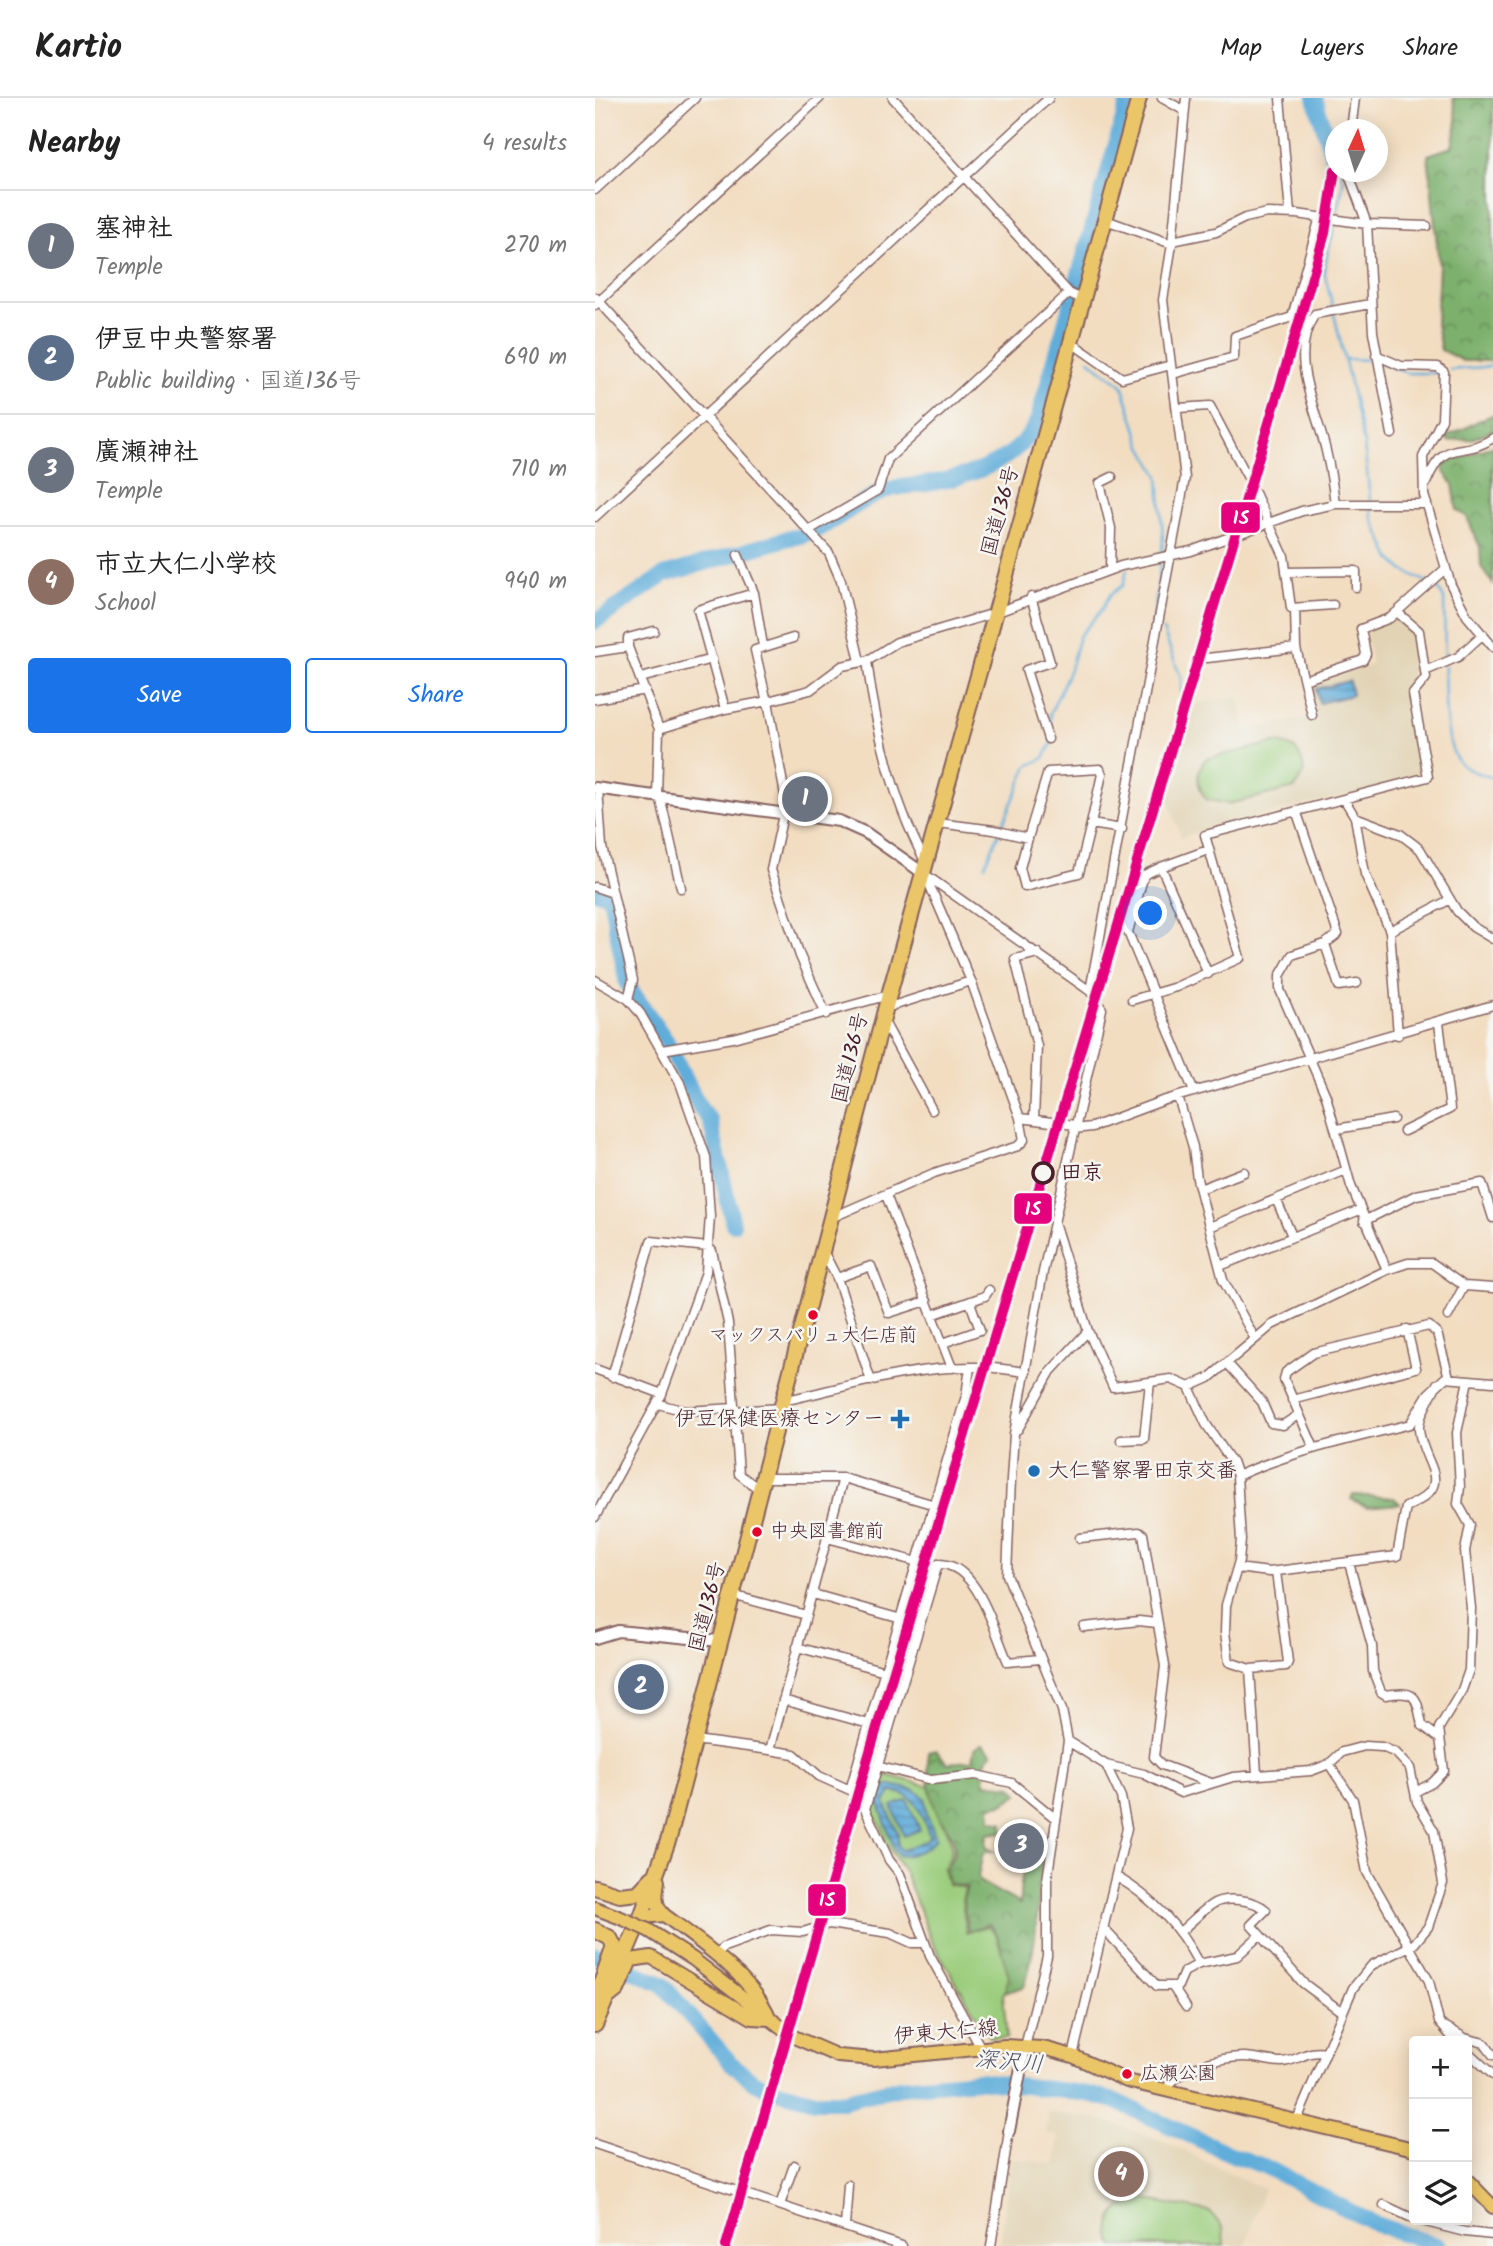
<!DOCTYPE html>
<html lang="en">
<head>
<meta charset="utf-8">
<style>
  :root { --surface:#fff; --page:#f2f2f2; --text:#222; --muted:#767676; --line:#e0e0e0; --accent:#1a73e8 }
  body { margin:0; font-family:Kalam,"Klee One",sans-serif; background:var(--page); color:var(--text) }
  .controls { position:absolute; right:21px; bottom:21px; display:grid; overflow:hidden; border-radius:7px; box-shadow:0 4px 18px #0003 }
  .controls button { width:63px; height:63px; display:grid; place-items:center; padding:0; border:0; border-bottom:2px solid var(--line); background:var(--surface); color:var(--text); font:35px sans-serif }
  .compass { position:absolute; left:730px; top:21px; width:63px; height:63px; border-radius:50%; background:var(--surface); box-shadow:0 4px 18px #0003; rotate:4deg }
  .you { position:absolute; left:556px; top:816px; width:24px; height:24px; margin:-18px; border:5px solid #fff; border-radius:50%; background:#1a73e8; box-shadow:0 0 0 10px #1a73e833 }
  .badge { display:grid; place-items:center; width:46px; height:46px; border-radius:50%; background:var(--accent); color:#fff; font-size:23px; font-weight:700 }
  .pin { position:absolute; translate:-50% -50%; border:4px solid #fff; box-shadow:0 2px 7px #0006 }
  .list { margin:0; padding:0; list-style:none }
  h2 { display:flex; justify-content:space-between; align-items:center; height:91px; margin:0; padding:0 28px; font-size:30px }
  h2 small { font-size:23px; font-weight:400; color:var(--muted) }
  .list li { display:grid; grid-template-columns:46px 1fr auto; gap:21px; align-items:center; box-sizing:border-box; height:112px; padding:0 28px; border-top:2px solid var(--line) }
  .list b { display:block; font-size:26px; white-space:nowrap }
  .list p { margin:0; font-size:23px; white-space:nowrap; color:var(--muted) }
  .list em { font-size:23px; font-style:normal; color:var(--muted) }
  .actions { display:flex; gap:14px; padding:21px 28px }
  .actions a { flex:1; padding:16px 0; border:2px solid var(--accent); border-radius:7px; text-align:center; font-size:24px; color:var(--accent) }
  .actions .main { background:var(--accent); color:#fff }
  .icon { flex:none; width:38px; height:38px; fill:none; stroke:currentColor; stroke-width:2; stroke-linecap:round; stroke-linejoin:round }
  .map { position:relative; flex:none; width:898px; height:2148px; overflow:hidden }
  header { display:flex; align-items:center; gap:42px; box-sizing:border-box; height:98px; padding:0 35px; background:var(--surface); border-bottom:2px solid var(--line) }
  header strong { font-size:33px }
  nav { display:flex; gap:38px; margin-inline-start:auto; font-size:24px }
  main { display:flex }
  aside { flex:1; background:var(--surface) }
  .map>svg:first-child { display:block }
</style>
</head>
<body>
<header>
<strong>Kartio</strong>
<nav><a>Map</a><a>Layers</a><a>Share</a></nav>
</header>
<main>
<aside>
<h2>Nearby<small>4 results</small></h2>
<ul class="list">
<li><span class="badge" style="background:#6b7280">1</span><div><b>塞神社</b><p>Temple</p></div><em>270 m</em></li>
<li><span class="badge" style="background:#5c6f8a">2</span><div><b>伊豆中央警察署</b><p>Public building · 国道136号</p></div><em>690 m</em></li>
<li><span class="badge" style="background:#6b7280">3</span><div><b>廣瀬神社</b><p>Temple</p></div><em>710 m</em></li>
<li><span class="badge" style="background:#8d6e63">4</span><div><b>市立大仁小学校</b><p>School</p></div><em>940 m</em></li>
</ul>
<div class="actions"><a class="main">Save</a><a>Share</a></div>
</aside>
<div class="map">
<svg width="898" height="2148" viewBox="0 0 898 2148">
  <defs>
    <pattern id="forest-crowns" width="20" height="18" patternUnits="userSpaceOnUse" patternTransform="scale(1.75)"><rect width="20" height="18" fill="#7cb06c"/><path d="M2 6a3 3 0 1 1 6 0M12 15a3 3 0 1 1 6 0" fill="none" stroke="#688f59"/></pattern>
    <pattern id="water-rules" width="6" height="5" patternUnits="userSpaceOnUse" patternTransform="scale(1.75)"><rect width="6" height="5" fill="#61adda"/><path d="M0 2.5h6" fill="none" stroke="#528cb1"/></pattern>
  </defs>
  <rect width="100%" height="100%" fill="#f6f6f2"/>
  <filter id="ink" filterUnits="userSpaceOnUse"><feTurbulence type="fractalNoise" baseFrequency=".0143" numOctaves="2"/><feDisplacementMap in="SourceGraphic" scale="14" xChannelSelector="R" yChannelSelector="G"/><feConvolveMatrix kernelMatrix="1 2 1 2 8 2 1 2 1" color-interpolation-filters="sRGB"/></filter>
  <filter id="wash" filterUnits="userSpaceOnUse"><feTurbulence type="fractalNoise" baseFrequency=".00686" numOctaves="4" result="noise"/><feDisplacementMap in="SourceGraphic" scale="28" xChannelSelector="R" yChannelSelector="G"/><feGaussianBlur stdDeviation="1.57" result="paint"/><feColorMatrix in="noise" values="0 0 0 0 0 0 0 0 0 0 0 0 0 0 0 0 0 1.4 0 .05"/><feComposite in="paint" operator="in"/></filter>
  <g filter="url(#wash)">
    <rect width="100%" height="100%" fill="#f2ddc1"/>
    <!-- built -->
    <path fill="#e1d3b4" d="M802,522L816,528L826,584L815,590L814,598L829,670L826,680L612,730L586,740L573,700L602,605L644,599L650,632L720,618L714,585L773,569L777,564L771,538L775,529Z
      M453,2014L504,2021L534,2031L576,2047L669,2091L650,2148H405L416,2060L460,2066L464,2038L451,2036Z"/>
    <!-- forest -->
    <path fill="url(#forest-crowns)" stroke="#63684c" stroke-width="2" d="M858,0H898V263H868L846,252L841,226L844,167L833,57L857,49L862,24Z
      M898,317V332L877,341L853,343L850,338C868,334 880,322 898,317Z
      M898,348V486L886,469L885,449L872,419L862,412L858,386L849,374V366Z
      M758,1397L799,1400L805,1406L772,1409L756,1401Z
      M387,1646L397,1655L388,1667L390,1685L416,1688L423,1696L408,1706L395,1708L396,1722L408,1725L407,1734L392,1736L391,1749L398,1753L388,1755L383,1778L385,1784L425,1806C425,1789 425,1770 440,1758L447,1761C442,1805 443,1847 429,1889L409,1895L403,1890C407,1867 411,1844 395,1826L373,1833L368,1802L372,1789L353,1785L350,1772C370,1744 354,1737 341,1713C333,1697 333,1672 333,1654L341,1652L352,1665L377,1663L379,1651Z"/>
    <!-- park -->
    <path fill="#9bcd7d" stroke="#727654" stroke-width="2" d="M679,645C699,646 707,654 709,673L700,690L633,706L611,701C601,687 600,674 611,661Z
      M288,1676L334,1688C336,1697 338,1707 342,1715C353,1737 365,1748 348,1771L352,1786L370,1790L367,1802L371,1834L394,1828L401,1836L414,1879L408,1897L412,1940L394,1939L337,1844L310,1775L290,1744L287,1730L277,1714L283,1679Z
      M548,2101L615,2114L628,2130L629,2148H519C506,2125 524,2103 548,2101Z"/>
    <!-- water -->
    <path fill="url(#water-rules)" stroke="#566682" stroke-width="2" fill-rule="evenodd" d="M754,583L757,597L724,605L721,591Z
      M295,1687L320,1692L330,1700L332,1717L341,1740C334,1751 317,1758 305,1758L300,1753L283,1703L287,1691ZM296,1694C322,1694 326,1717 335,1738L330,1743L308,1752L303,1749V1735L290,1705Z
      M312,1702L325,1732L309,1738L297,1708Z"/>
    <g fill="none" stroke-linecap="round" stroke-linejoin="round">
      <!-- stream -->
      <path stroke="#61adda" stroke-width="2.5" d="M746,74L749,80L745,103L729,172L769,346L777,419L796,461L808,472L842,489L849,500L850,561
        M749,261L780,262
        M494,262L527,287L547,348L564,378L568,442L558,527
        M786,265L812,275H843
        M855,272L898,268
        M659,388L719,185L729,173
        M568,532L586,580V603
        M850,568C849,590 849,645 863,663C873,674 885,675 898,680
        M390,767L433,668L449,660L457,645L455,616L475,571L484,538L506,513L515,497L528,487L532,472"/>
      <!-- river -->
      <path stroke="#61adda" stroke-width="16" d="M720,0L738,62
        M0,524L69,477L194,440C230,436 255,406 289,393C301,388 318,388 331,386C373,379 425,364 443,321L534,0
        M0,793L15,798L32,886L71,942L105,1010L115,1022L138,1126
        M0,1857L67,1886L136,1965L159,1984L179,1992L220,2003H247L305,1989L383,1982L493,1996L520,2003L640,2058L671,2069L778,2125L844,2148"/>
    </g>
  </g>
  <g filter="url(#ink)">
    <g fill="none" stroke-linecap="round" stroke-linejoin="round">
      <!-- minor casing -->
      <g stroke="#856260" stroke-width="11">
        <path id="minor" d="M298,0L474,195L486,201
          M567,0L588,12
          M685,0L695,115
          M756,32L760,0
          M753,74L772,126L778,234L797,336
          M0,92L100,0
          M508,121L577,146
          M577,143L621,134L650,120L672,115L702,116L772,126L832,128
          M0,199L234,455L246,483L265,563
          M0,207L225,0
          M474,243L527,280L576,267
          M781,257L806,268L843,269L849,274L847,321L828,359L829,397L856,487L872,518L898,549
          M578,276L639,259L640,238L697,219L725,119
          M583,310L615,308L653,380
          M831,385C851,336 865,362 898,340
          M660,395L689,458L696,510L738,507
          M740,406C738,388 735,370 731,353C721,309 692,258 720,216L775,206
          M0,419L454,0
          M214,432L283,392L293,361L474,195
          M143,457L159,495L168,548
          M515,472L516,430L505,385L517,379
          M691,474L761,473V489
          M436,499L455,564L431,572L453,641
          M700,510L701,550L717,617
          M33,549L64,631L62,698
          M0,554L33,549V540L59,533
          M612,560L701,550
          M272,563C281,632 297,701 330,763
          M830,573L863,559L888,536
          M46,580L117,561
          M709,582L768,562L771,556L766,531L795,520L849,472
          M0,601L50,592
          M172,604L160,552L198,540
          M130,611L103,512L159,495
          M64,631L130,611L173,603
          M3,690L7,749L38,882L33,901
          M65,698L86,790
          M749,701L760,719L770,776L795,833L803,937
          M702,715L743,836L730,846L697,857L685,878V892L731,998L756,1088L792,1172
          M760,719L805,736L825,751L862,813L878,829L898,841
          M343,725L399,732L433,740L453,674L505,671L507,676L496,726L527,731
          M433,740L425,770L430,789L484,775L496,726
          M566,769L613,752
          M328,775L495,893L507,911L448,1174L419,1336L416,1381L412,1477L467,1612L473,1643L452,1782V1858L430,1949
          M0,789L18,795
          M795,833L854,802
          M730,846L744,888L762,885
          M0,882L33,901L45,915L85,985L111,1059L115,1118L111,1174L67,1296L0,1419
          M495,893L590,380L568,202L577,146L591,0
          M537,902L581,889L645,860L610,737L833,679L818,596L831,580L824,533L802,514
          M291,910L376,883
          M231,916L205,858L176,772L191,703L173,603L215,592L247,568L272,563L302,544L400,515L526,468L596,453L707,413L740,406H832
          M288,922L337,1012
          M67,952L138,940L294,897
          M599,994L533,834L549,777L566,769L613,876
          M583,999L598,1049L602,1081L628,1182L660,1241
          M425,1020L480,1027
          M439,1021L442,948L420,861L443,855
          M479,1031L497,1029L567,1003L898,907
          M742,1031L798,1021
          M809,1033L855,1011L844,925
          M605,1091L649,1074
          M291,1097L357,1270
          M681,1101L697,1138
          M238,1119L339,1075L423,1048L429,1042L425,1020L376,883L332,781
          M769,1123L821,1097L887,1085L898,1120
          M459,1124L493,1233L518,1289L576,1281L594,1289L611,1326L638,1366L642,1378L646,1442L644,1463L631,1507L630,1534L634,1564L655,1571
          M617,1128L751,1072
          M228,1153L242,1180L276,1283
          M625,1168L765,1112
          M242,1180L276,1168L294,1215L332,1203
          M337,1217L390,1198L394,1192
          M853,1218L869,1188
          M348,1245L385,1232L375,1204
          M632,1265L667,1304L676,1325L688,1327L703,1317
          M0,1271L67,1296
          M17,1279L56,1143L113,1149L117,1153L133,1225L144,1376L165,1392
          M594,1289L614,1280L677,1227L792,1172L813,1165H837L869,1188L898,1190
          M697,1302L821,1270L812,1231
          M188,1303C251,1289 317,1268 382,1269C398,1269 415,1272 431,1274
          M63,1306L91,1313L140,1310
          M141,1313L186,1310
          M423,1331L456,1273L493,1233
          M526,1342L549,1341L555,1284
          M719,1350L689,1281L691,1274L718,1255L834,1228L842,1235L854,1279
          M642,1378C697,1353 757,1341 815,1326L833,1296L850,1280L898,1284
          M168,1380H248L340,1407
          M232,1440L323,1464
          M485,1440L544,1434L548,1436L570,1568L559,1659L567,1667L616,1685
          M754,1465L777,1548L778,1573L786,1594L791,1597C823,1592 821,1599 827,1627L844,1640
          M642,1470L674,1474L802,1458L811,1409C863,1387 828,1368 824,1332C823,1318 836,1299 842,1286
          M218,1496L324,1526
          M137,1497L211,1517
          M489,1529L544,1523L562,1525
          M202,1549L290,1573
          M188,1602L274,1626L371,1298L375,1269
          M100,1642L175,1652L248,1380
          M473,1643L511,1667L549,1676L586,1695L638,1679L716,1673L734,1666L747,1654L770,1648L787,1649L801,1655L815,1670L822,1704L839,1733L848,1785L833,1829L819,1846L777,1867L758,1890L702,2022
          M175,1652L199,1656L224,1678L255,1692L274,1626
          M734,1666L758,1702L772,1774L834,1883L844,1924L860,1943
          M282,1668L336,1682L381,1677L417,1685L461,1721
          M662,1676L655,1571L691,1568L693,1564L681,1474
          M822,1693L837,1685L849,1673L844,1630L867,1592L874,1572L876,1510L870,1453L875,1427L863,1406L865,1389L862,1335L873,1282
          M522,1779C559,1801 584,1828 604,1866L642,1858L665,1837
          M509,1831L562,1888H583L589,1874L604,1866
          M586,1833C595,1825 606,1814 616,1807C630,1797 660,1802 671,1812L656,1827L708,1885L747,1914
          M120,1857L129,1849L176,1832L208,1834L234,1826L295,1835L317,1845H330
          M577,1888L591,1909
          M851,1929L870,1940L889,1945L898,1957
          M387,1952L335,1858L305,1776L294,1762L270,1711L343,1466C383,1464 399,1534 413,1564L445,1561
          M872,1953L898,1977
          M478,1958L532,1730L526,1699L511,1667
          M570,1992C584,1971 624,1959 649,1959C662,1959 675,1964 687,1964C703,1963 713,1951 730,1955
          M0,2046L307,2148
          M185,2107L199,2067
          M789,2107L819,2121
          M823,2122L870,2134L898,2137
          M250,2129L253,2087
          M396,2148L414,2033"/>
      </g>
      <!-- tertiary casing -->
      <g stroke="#856260" stroke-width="14">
        <path id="tertiary" d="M0,690L244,723L271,735L328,775
          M0,1540L23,1533L125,1543
          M414,2033L430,1949"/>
      </g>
      <!-- primary casing -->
      <g stroke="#856260" stroke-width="16">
        <path id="primary" d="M63,1783C61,1797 59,1806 69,1817
          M0,1810L26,1820
          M46,1819L69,1817C104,1843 159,1880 175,1921
          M53,1832L98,1861L199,1939L243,1958L279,1961L410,1948L448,1950L478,1958L532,1983L819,2051
          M12,1901L23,1892L36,1862L56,1859L157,1920L175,1921
          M872,2082L898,2109"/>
      </g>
      <!-- trunk casing -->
      <g stroke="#856260" stroke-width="18">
        <path id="trunk" d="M0,1789L25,1797L43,1795L57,1780
          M0,1832L15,1840L19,1848L3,1894L2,1910
          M0,1927L46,1819L74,1740L294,897L544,0"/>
      </g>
      <!-- minor -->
      <use href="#minor" stroke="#fff" stroke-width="8"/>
      <!-- tertiary -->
      <use href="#tertiary" stroke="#fff" stroke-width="10"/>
      <!-- primary -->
      <use href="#primary" stroke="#ebc669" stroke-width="12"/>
      <!-- trunk -->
      <use href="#trunk" stroke="#ebc669" stroke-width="14"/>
      <!-- primary-bridge casing -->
      <g stroke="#856260" stroke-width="16" stroke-linecap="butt">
        <path id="primary-bridge" d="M26,1820L53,1832"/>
      </g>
      <!-- primary-bridge -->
      <use href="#primary-bridge" stroke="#ebc669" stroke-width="12"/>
      <!-- rail-1 casing -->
      <g stroke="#f6f6f2" stroke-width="16">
        <path id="rail-1" d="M131,2148L285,1619L686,285L730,135L740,72"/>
      </g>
      <!-- rail-1 -->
      <use href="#rail-1" stroke="#e5007d" stroke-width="10"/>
    </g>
  </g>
  <!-- markers -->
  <circle fill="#f6f6f2" stroke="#4a1f2b" stroke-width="3.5" cx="448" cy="1075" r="10"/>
  <g fill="#e4002b" stroke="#f6f6f2" stroke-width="2.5">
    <circle cx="218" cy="1217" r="6"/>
    <circle cx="162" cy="1434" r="6"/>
    <circle cx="532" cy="1976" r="6"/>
  </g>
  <g fill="#1f6fb2" stroke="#f6f6f2" stroke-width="2.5">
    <path d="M301.5 1310.5h7v7h7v7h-7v7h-7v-7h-7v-7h7z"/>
    <circle cx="439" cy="1373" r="7"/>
  </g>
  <g text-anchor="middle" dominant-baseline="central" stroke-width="5" stroke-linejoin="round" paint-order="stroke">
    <!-- bus labels -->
    <g font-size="19" fill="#4a1f2b" stroke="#f6f6f2" text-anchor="start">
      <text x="218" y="1238" text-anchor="middle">マックスバリュ大仁店前</text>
      <text x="175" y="1434">中央図書館前</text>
      <text x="545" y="1976">広瀬公園</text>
    </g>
    <!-- street labels -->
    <g font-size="21" fill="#4a1f2b" stroke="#f6f6f2">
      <text transform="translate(406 413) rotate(-75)">国道136号</text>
      <text transform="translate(256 960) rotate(-76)">国道136号</text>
      <text transform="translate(113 1509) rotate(-76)">国道136号</text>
      <text transform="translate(351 1935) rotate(-5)">伊東大仁線</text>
    </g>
    <!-- stop labels -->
    <g font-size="21" font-weight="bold" fill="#4a1f2b" stroke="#f6f6f2" text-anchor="start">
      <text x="466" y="1075">田京</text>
    </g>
    <!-- poi labels -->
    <g font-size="21" fill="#4a1f2b" stroke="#f6f6f2" text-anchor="end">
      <text x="289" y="1321">伊豆保健医療センター</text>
      <text x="453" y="1373" text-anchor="start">大仁警察署田京交番</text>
    </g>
    <!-- water labels -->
    <g font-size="23" font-style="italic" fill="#525168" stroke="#f6f6f2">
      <text transform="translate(414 1965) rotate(5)">深沢川</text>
    </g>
  </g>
  <g stroke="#f6f6f2" stroke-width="2.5">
    <rect x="625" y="403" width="41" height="33" rx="7" fill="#e5007d"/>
    <rect x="418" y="1094" width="40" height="33" rx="7" fill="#e5007d"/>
    <rect x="212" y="1785" width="40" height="34" rx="7" fill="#e5007d"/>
  </g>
  <g font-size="19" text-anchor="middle" font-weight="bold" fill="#fff">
    <text x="646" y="426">IS</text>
    <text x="438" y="1117">IS</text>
    <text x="232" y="1808">IS</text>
  </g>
</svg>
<div class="controls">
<button>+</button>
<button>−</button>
<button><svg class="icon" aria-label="layers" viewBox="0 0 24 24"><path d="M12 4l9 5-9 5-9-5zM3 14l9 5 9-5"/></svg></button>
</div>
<svg class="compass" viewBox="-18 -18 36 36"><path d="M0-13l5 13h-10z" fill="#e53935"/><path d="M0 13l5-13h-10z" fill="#767676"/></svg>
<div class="you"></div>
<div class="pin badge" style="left:210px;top:701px;background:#6b7280">1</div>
<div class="pin badge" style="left:46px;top:1589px;background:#5c6f8a">2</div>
<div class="pin badge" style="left:426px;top:1748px;background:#6b7280">3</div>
<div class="pin badge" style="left:526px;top:2076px;background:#8d6e63">4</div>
</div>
</main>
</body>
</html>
